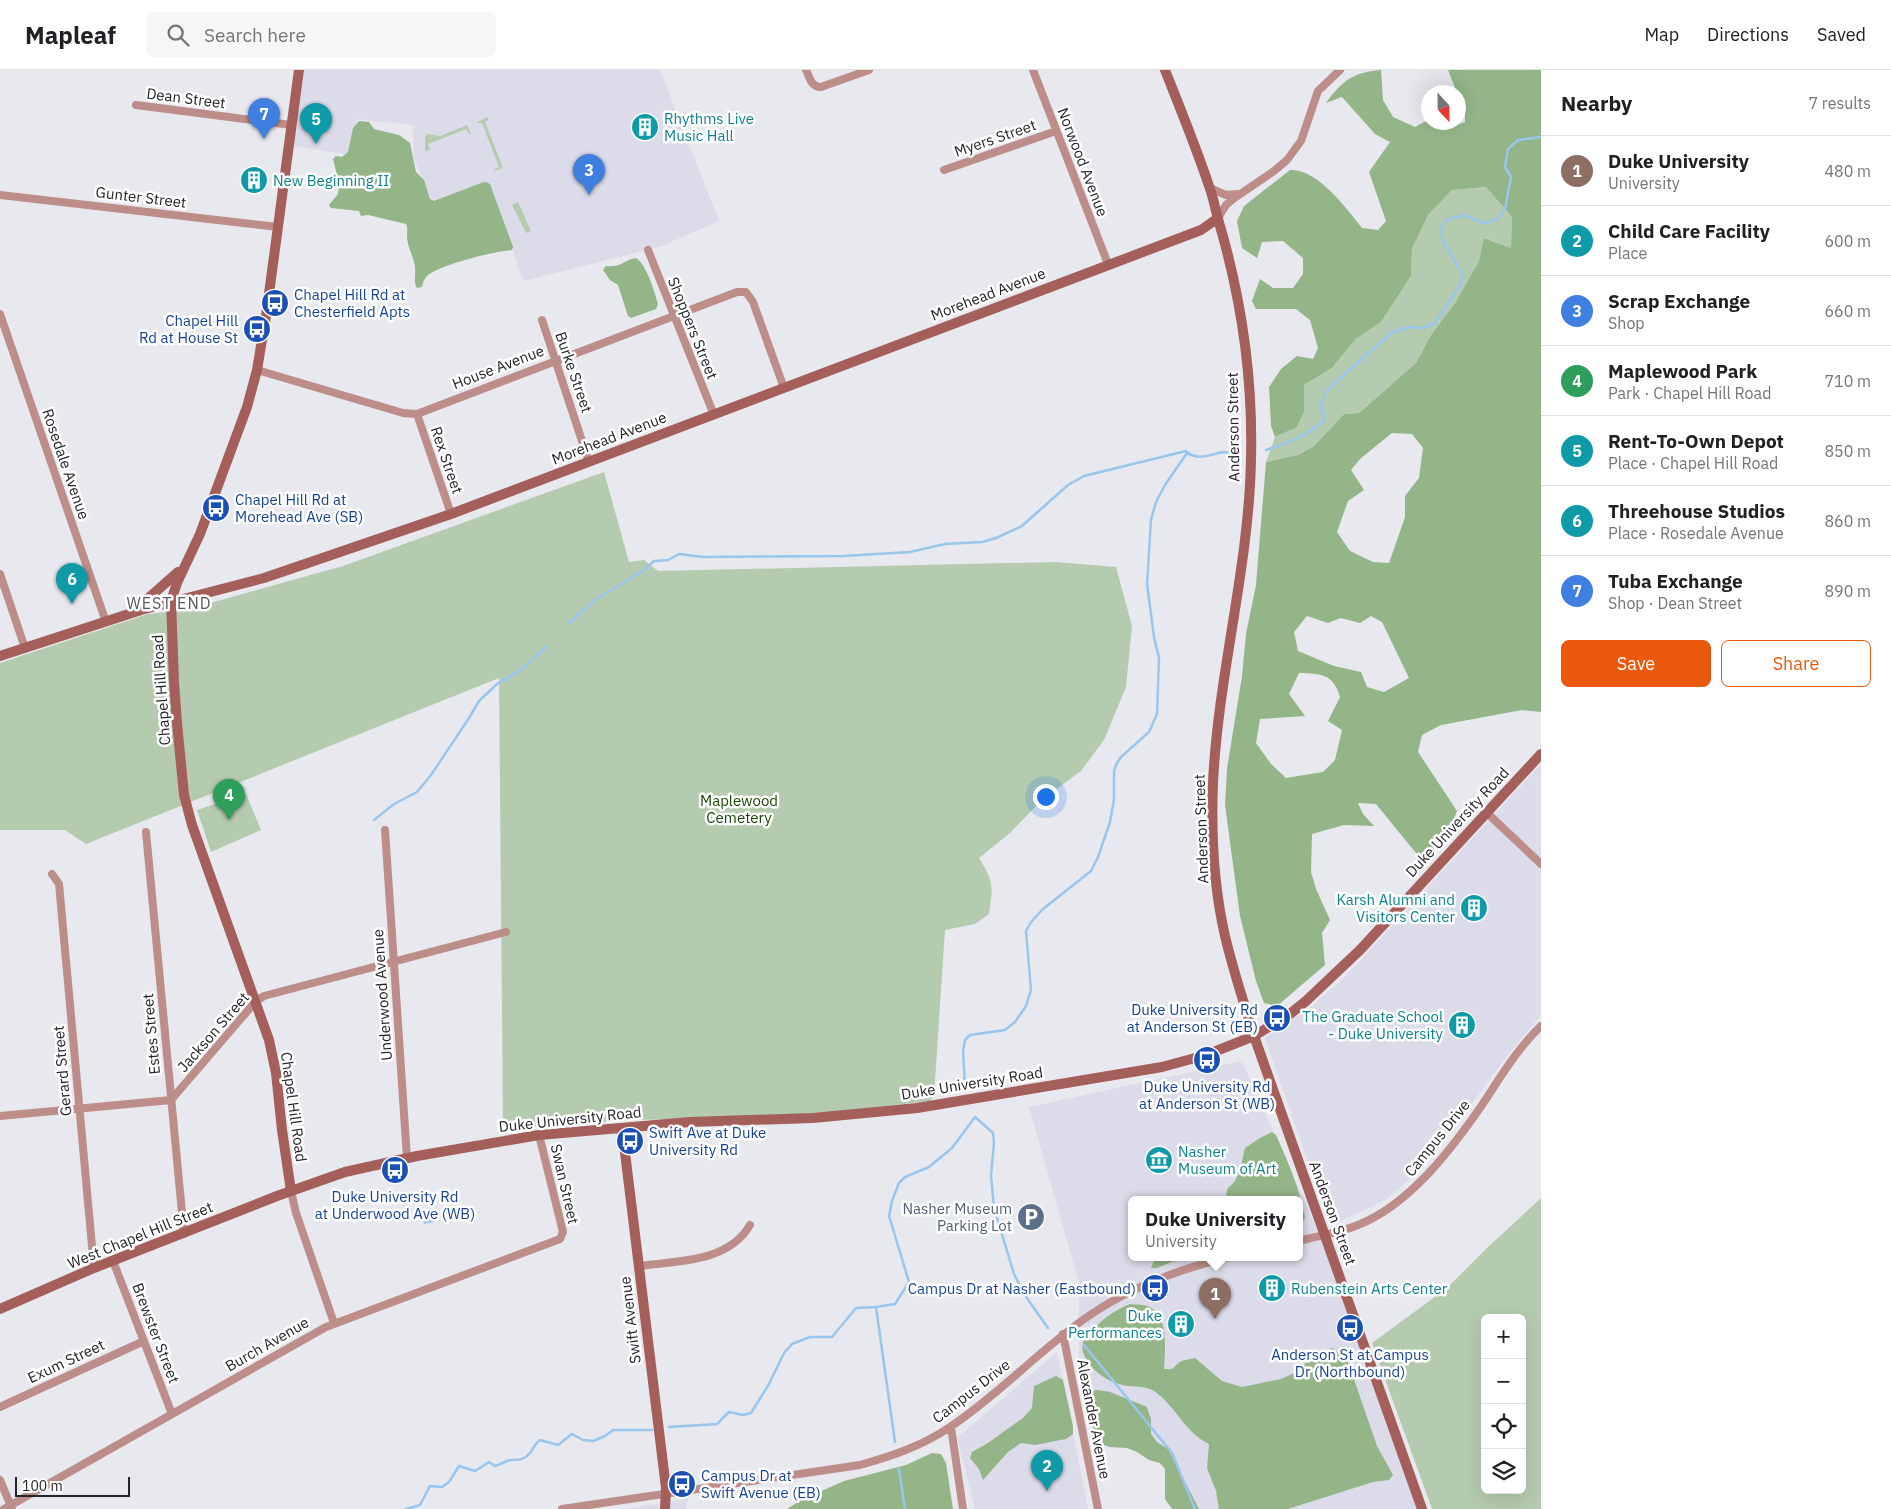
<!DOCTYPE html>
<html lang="en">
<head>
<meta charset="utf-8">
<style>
  :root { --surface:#fff; --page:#f6f6f6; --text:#202124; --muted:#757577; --line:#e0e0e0; --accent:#ea580c }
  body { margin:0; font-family:"IBM Plex Sans",sans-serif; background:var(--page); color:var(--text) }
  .controls { position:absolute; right:15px; bottom:15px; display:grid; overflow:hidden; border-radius:8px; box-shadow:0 5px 20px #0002 }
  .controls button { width:45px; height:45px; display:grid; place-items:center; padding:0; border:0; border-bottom:1px solid var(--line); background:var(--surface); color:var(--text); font:25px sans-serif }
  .compass { position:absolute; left:1421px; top:15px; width:45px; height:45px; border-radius:50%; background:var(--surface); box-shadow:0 5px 20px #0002; rotate:158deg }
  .scale { position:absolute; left:15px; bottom:12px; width:115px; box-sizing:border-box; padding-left:5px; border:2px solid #242427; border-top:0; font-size:14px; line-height:18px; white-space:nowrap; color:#242427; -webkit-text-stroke:4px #fff; paint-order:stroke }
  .you { position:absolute; left:1045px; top:726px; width:18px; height:18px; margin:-12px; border:4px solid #fff; border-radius:50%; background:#1a73e8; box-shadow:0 0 0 8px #1a73e833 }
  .badge { display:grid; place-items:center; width:32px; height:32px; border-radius:50%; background:var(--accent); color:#fff; font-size:16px; font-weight:700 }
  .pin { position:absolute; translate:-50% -41px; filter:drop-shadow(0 1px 2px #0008) }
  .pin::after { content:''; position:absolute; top:26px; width:18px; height:15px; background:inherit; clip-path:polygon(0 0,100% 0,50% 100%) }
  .popup { position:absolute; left:1128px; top:1126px; width:175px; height:65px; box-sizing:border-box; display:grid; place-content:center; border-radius:8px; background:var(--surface); filter:drop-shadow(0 1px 4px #0005); font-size:16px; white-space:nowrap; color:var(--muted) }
  .popup b { font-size:19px; color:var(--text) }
  .popup::after { content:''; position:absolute; left:50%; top:100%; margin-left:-10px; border:10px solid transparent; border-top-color:var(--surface) }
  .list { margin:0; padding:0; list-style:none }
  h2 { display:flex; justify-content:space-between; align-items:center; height:65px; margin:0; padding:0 20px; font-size:21px }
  h2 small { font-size:16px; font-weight:400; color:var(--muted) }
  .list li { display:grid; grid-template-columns:32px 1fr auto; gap:15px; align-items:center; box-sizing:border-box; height:70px; padding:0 20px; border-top:1px solid var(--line) }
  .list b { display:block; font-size:19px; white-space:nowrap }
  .list p { margin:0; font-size:16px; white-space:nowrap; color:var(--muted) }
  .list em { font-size:16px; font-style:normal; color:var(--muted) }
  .actions { display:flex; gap:10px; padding:15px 20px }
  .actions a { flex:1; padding:11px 0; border:1px solid var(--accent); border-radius:8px; text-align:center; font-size:18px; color:var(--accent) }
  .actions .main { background:var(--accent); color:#fff }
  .icon { flex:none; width:28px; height:28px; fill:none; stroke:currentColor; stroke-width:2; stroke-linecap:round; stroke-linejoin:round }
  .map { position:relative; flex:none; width:1541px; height:1439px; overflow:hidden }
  header { display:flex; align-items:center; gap:30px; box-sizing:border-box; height:70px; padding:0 25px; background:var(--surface); border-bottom:1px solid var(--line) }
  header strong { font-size:24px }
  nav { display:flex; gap:28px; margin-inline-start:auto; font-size:18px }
  .search { width:350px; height:45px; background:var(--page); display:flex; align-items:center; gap:12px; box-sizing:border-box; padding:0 18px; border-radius:8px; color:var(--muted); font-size:19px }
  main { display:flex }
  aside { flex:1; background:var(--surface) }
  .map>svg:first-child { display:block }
</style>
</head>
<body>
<header>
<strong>Mapleaf</strong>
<div class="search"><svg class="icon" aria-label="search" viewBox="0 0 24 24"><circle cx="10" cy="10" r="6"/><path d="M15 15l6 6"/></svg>Search here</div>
<nav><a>Map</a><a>Directions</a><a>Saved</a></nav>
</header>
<main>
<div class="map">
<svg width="1541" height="1439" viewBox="0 0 1541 1439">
  <rect width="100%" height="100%" fill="#e8e8ef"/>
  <!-- built -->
  <path fill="#dbdbea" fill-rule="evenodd" d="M305,0H660L719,151L662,176L523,211L490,113L433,134L414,89L413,55L357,49L350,85L293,76Z
    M1541,694V945L1507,986L1454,1058L1422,1099L1384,1131L1330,1156L1265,968L1307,940L1344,908Z
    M1242,991L1325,1177L1419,1439H1185L1150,1370L1100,1373L1079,1286V1213L1029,1037ZM1131,1130H1299V1188H1131Z
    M1057,1282L1088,1439H975L957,1368Z
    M688,1429L686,1439H625Z"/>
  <!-- green -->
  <path fill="#b5cbaf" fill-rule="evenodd" d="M487,47L489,49L485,52L503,98L494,101V99L499,97L482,53H476Z
    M467,55L471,63L470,65L466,59L428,74L430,80L425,81V68L427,64L440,66Z
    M1486,117L1512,147L1511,178L1485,168L1479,191L1455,233L1431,265L1416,293L1359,343L1344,344L1314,376L1298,385L1266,392L1275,367L1297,357L1304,342V315L1332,298L1356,269L1381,252L1411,206L1412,179L1428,145L1452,120Z
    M518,132L531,161L526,163L512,135Z
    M604,402L629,492L644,490L658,501L1056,492L1116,497L1132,556L1126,617L1104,670L1081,701L1042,730L1010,763L979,788C994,812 993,816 989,844L975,854L945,860L934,1026L930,1031L813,1044L611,1051L549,1056L503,1058L499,608L86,774L65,760H0V593L148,544L185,540L343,496Z
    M246,724L261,760L211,782L197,740Z
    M1541,1128V1439H1432L1372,1273L1447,1218L1487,1178ZM1485,1248H1522V1420H1485Z"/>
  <!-- forest -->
  <path fill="#93b588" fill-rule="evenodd" d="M1381,0L1383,30L1393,47L1415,57L1428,50V52L1443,53L1448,58L1465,52V43L1448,0H1541V642L1522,640L1441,655L1422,665L1418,682L1457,741L1449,761L1427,786L1420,788L1376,734L1358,733L1363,744L1374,756L1344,755L1312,764L1311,802L1316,819L1330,850L1322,863L1325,895L1277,936L1264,933L1256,911L1240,846L1225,735L1227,699L1242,606L1246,564L1256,515L1266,392L1298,385L1314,376L1344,344L1359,343L1416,293L1431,265L1455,233L1479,191L1484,168L1511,178L1512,147L1486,117L1452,120L1428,145L1412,179L1411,206L1381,252L1356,269L1332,298L1304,315V342L1297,357L1275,367L1271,356L1269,317L1281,299L1297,286L1313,289L1318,278L1310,250L1296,239H1256L1252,231L1260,209L1273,218H1293L1303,204V188L1283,171L1262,172L1257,188L1242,178L1237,151L1244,136L1290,100C1317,98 1347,139 1362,158L1378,160L1386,151L1369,102L1390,72L1375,64L1342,27L1326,33C1342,11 1353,2 1381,0ZM1392,363L1412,364L1423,378L1419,408L1405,426V447L1389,493L1373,492L1350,481L1337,462L1348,431L1364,420L1351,400L1360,389ZM1307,546L1328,553L1341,548L1360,553L1371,546L1382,552L1409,608L1384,622L1367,617L1361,602L1334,596L1298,581L1294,562ZM1299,603C1321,604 1333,603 1340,627L1328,651L1342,660L1335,690L1323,702L1286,708L1271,694L1256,673L1260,649L1305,646L1289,624Z
    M359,51L369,52L374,59L399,65L410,73L416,102L424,110L430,129L434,131L481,113L486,112L490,114L513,177L512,180C495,181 439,195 427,206C424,209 423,212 422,217L417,218C413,212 416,204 415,198C414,186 407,177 407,166C407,161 408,159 406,154L368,145L361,146L359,141L331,138L329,135L338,124L339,113L333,89L336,86L342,87L348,82L353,58Z
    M636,188C647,195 654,221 658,234L656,239L631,248L628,246L618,215L610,210L603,200L606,196C622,198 623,190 636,188Z
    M1272,1062L1276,1065C1288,1092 1300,1119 1305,1148L1299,1156V1130L1229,1129L1226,1124L1228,1118C1241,1108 1241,1093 1245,1078L1260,1068Z
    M1155,1188H1181L1157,1198H1151Z
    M1130,1234C1136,1235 1144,1234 1150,1237C1169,1248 1165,1280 1164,1299H1172L1181,1291L1195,1288L1222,1311L1242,1317L1281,1309L1296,1302L1309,1290L1332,1278L1347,1289L1377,1376L1393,1405L1389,1410L1373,1412L1288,1439H1219L1216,1421L1207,1398L1209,1374C1186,1363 1176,1338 1157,1323C1148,1316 1138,1317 1128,1316C1111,1314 1092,1302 1085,1287C1082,1280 1081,1275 1085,1269C1097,1253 1112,1241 1130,1234Z
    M1056,1306L1063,1310L1073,1356V1364L1066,1369L1035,1375L1021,1373L1008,1382L983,1410L979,1399L970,1388L972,1382L988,1373L1023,1348L1032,1338L1034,1316Z
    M1097,1320L1110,1322L1147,1337L1151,1349V1364L1157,1372L1168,1379L1199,1439H1172L1165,1429V1399L1160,1393L1149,1390L1137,1382L1127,1378L1110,1377L1101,1374C1093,1359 1084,1338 1091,1321Z
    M932,1383L941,1384L946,1393L953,1439H787L801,1430L844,1411L906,1395Z"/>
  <!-- water -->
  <path fill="#98c6ec" d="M431,1138L434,1152L424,1154L421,1141Z"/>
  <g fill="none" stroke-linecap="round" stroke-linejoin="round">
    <!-- stream -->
    <path stroke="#98c6ec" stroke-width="2.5" d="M1266,380C1289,372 1308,366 1325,349L1320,334L1329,318L1391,263L1409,257L1423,258L1435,253L1461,214L1463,205L1444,173L1440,159L1447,150L1463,145L1484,153L1496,150L1505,139L1511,107L1505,97L1508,79L1518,70L1541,67
      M569,553L595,530L644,500L654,491L668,490L679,484L703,487L843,486L910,482L945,474L982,472L996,468L1022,456L1068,415L1084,406L1186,381C1197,392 1211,384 1223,382C1227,382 1232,384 1236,384
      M374,750L394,734L417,722L431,705L469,648L479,631L497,614L522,599L547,576
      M965,1016L963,981L965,970L970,965L1005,960L1015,952L1026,936L1031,920L1026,861L1031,852L1043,839L1091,801L1098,787L1110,752L1114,729V701L1117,693L1121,687L1149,662L1157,644L1159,588L1154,567L1147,514L1151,450L1156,432L1165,415L1187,383L1190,385
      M1084,1275L1172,1383L1195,1439
      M669,1357L717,1354L729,1342L743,1345L751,1343L769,1314L784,1283L792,1274L810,1267H832L856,1238L876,1237
      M895,1372L876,1237L895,1234L909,1212L889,1146L892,1131L899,1113L905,1107L929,1097L952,1078L975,1047L993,1063L994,1073L991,1105L994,1138L1014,1204L1024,1224L1048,1258
      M899,1399L905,1439
      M406,1439L420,1435L430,1416L442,1417L449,1412L459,1396L475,1401L489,1392L495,1396C500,1395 502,1393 507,1391C516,1388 521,1393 530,1383C534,1378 534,1374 540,1370L558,1375L572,1364L583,1370L593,1371L605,1366L613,1360H652"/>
    <!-- street -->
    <path stroke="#bd8d89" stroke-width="8" d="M806,0C810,8 811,17 821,17L869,0
      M1033,0L1108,194
      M136,35L291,55
      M944,100L1056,61
      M1210,118L1226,125L1238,124
      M0,125L278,157
      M1218,148L1226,135L1233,129L1274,101L1287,90L1301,71L1318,21L1340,0
      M648,180L714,345
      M0,244L106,552
      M542,250L589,392
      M257,300L403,343L417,344L737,222H746L753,232L784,318
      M417,344L451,444
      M0,504L25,578
      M1486,742L1541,794
      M385,760L407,1088
      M146,762L184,1164
      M52,804L59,814L94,1198
      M0,1046L171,1030L256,931L264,926L506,862
      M291,1121L296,1143L334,1253
      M1299,1171C1318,1166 1339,1163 1358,1155C1409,1135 1451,1080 1482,1035C1500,1008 1517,979 1541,956
      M113,1191L172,1344
      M638,1196C676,1191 728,1193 750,1155
      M1063,1264L1098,1439
      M0,1337L144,1271
      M951,1357L963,1439
      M0,1410L12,1439
      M4,1439L326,1257L560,1169L563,1162L539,1065
      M562,1439L860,1395C892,1386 922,1376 950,1357C1000,1324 1040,1279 1090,1245C1131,1217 1177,1200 1225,1188"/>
    <!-- secondary -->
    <path stroke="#a45f5b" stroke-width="10" d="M1165,0C1180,38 1196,77 1209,116C1213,126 1215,138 1218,149C1241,226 1253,308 1251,389C1249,498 1218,605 1213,713C1211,763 1214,818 1225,866C1233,900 1244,933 1254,966L1422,1439
      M141,540L144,532L178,502
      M0,586L141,540L264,508L451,444L1201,160L1218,148
      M622,1058L666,1418L665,1439
      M291,1121L282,1060L276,1003L269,970L192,755L184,725L177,653L174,612L171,531L177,513L200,464L247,337L257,300L266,246L299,0
      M0,1239L94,1198L277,1126L345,1102L417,1086L539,1065L690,1052L813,1048L917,1038L1162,997L1206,985L1254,966L1290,944L1306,931L1360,880L1541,684"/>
  </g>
  <!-- icons -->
  <defs>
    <g id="building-disc" transform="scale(1.4375)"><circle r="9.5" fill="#0f9aa8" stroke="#fff"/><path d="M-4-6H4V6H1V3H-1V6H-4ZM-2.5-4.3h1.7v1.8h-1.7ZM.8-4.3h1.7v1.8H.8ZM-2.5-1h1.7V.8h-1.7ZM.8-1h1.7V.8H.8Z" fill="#fff"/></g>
    <g id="bus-disc" transform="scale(1.4375)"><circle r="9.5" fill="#1a4fb4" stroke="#fff"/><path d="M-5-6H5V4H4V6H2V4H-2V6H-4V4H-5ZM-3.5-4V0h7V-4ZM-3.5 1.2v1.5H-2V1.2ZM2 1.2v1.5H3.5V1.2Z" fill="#fff"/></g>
    <g id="museum-disc" transform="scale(1.4375)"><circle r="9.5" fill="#0f9aa8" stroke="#fff"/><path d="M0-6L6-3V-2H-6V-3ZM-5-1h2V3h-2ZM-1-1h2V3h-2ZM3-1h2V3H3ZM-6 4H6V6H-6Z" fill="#fff"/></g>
    <g id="parking-disc" transform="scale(1.4375)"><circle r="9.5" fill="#5c6f8a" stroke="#fff"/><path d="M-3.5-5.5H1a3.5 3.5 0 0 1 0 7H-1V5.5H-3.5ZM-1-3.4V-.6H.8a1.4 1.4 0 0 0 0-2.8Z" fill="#fff"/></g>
  </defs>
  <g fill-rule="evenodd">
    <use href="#building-disc" x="645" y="57"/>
    <use href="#building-disc" x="254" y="110"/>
    <use href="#bus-disc" x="275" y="233"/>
    <use href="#bus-disc" x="257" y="259"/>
    <use href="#bus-disc" x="216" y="438"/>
    <use href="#building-disc" x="1474" y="838"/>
    <use href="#bus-disc" x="1277" y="948"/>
    <use href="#building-disc" x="1462" y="955"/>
    <use href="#bus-disc" x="1207" y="990"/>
    <use href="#bus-disc" x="630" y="1071"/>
    <use href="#museum-disc" x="1159" y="1090"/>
    <use href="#bus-disc" x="395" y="1100"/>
    <use href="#parking-disc" x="1031" y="1147"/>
    <use href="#bus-disc" x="1155" y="1218"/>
    <use href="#building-disc" x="1272" y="1218"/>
    <use href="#building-disc" x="1181" y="1254"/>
    <use href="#bus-disc" x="1350" y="1258"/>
    <use href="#bus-disc" x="682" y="1414"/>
  </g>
  <g text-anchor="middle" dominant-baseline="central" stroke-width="5" stroke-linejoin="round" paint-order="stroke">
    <!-- street labels -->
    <g font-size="15" fill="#242427" stroke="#fff">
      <text transform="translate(186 28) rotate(7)">Dean Street</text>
      <text transform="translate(995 68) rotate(-19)">Myers Street</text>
      <text transform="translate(1083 92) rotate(69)">Norwood Avenue</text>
      <text transform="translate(141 127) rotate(7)">Gunter Street</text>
      <text transform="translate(988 224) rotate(-21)">Morehead Avenue</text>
      <text transform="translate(693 258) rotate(68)">Shoppers Street</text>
      <text transform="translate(498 297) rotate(-21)">House Avenue</text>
      <text transform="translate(574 302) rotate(71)">Burke Street</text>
      <text transform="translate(1233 357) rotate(-91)">Anderson Street</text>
      <text transform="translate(609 368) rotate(-21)">Morehead Avenue</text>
      <text transform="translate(447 390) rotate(71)">Rex Street</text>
      <text transform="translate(66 394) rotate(71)">Rosedale Avenue</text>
      <text transform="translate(161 620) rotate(-94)">Chapel Hill Road</text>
      <text transform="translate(1457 752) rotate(-47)">Duke University Road</text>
      <text transform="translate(1201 759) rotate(-92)">Anderson Street</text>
      <text transform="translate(382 925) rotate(-94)">Underwood Avenue</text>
      <text transform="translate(213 962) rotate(-49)">Jackson Street</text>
      <text transform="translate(151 964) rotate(-95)">Estes Street</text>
      <text transform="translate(62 1001) rotate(-95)">Gerard Street</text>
      <text transform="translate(972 1013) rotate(-9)">Duke University Road</text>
      <text transform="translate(294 1037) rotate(82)">Chapel Hill Road</text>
      <text transform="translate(570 1049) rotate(-6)">Duke University Road</text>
      <text transform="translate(1437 1068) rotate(-51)">Campus Drive</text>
      <text transform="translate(565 1114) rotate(77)">Swan Street</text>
      <text transform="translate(1333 1143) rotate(70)">Anderson Street</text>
      <text transform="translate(140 1165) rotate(-22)">West Chapel Hill Street</text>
      <text transform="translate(630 1250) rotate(-97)">Swift Avenue</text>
      <text transform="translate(156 1263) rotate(69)">Brewster Street</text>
      <text transform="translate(267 1274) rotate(-30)">Burch Avenue</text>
      <text transform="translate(66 1291) rotate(-25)">Exum Street</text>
      <text transform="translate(971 1321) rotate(-38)">Campus Drive</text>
      <text transform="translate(1094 1349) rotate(79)">Alexander Avenue</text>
    </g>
    <!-- culture labels -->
    <g font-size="15" fill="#0d838f" stroke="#fff" text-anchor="start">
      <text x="664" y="48">Rhythms Live<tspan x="664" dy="17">Music Hall</tspan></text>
      <text x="273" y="110">New Beginning II</text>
      <text x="1455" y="829" text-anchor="end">Karsh Alumni and<tspan x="1455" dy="17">Visitors Center</tspan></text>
      <text x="1443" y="946" text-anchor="end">The Graduate School<tspan x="1443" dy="17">- Duke University</tspan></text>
      <text x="1178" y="1081">Nasher<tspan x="1178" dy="17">Museum of Art</tspan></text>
      <text x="1291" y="1218">Rubenstein Arts Center</text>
      <text x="1162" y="1245" text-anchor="end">Duke<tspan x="1162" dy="17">Performances</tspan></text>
    </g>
    <!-- transit labels -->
    <g font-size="15" fill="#164399" stroke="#fff" text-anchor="start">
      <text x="294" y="224">Chapel Hill Rd at<tspan x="294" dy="17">Chesterfield Apts</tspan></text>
      <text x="238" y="250" text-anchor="end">Chapel Hill<tspan x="238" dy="17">Rd at House St</tspan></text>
      <text x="235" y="429">Chapel Hill Rd at<tspan x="235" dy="17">Morehead Ave (SB)</tspan></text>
      <text x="1258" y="939" text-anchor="end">Duke University Rd<tspan x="1258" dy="17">at Anderson St (EB)</tspan></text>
      <text x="1207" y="1016" text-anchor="middle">Duke University Rd<tspan x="1207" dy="17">at Anderson St (WB)</tspan></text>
      <text x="649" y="1062">Swift Ave at Duke<tspan x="649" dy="17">University Rd</tspan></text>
      <text x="395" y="1126" text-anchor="middle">Duke University Rd<tspan x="395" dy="17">at Underwood Ave (WB)</tspan></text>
      <text x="1136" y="1218" text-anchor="end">Campus Dr at Nasher (Eastbound)</text>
      <text x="1350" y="1284" text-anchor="middle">Anderson St at Campus<tspan x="1350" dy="17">Dr (Northbound)</tspan></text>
      <text x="701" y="1405">Campus Dr at<tspan x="701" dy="17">Swift Avenue (EB)</tspan></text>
    </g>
    <!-- park labels -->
    <g font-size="15" fill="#194505" stroke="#fff">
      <text x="739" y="730">Maplewood<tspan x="739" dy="17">Cemetery</tspan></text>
    </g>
    <!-- service labels -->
    <g font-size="15" fill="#4e5e75" stroke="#fff" text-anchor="end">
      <text x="1012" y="1138">Nasher Museum<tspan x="1012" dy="17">Parking Lot</tspan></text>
    </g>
    <!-- neighbourhood labels -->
    <g font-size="16" letter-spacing="1" fill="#57575d" stroke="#fff">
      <text x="169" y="533">WEST END</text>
    </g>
  </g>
</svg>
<div class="controls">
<button>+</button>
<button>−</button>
<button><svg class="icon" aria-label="locate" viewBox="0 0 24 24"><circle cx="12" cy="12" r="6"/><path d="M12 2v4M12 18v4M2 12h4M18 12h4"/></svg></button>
<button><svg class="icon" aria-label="layers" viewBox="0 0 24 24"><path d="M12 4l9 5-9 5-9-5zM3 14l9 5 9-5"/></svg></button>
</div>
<svg class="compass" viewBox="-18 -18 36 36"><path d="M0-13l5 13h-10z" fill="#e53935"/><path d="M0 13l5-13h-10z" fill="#757577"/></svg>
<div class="scale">100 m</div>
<div class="you"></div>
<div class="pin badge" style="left:1215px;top:1249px;background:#8d6e63">1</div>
<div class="popup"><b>Duke University</b>University</div>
<div class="pin badge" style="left:1047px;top:1421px;background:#0f9aa8">2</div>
<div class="pin badge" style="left:589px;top:125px;background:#3f7fe0">3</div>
<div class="pin badge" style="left:229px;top:750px;background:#2e9e5b">4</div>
<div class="pin badge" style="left:316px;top:74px;background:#0f9aa8">5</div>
<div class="pin badge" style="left:72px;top:534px;background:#0f9aa8">6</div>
<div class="pin badge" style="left:264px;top:69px;background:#3f7fe0">7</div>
</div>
<aside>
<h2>Nearby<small>7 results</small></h2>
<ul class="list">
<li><span class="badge" style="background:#8d6e63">1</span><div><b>Duke University</b><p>University</p></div><em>480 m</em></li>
<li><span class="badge" style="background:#0f9aa8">2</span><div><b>Child Care Facility</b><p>Place</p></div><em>600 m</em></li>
<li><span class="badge" style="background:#3f7fe0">3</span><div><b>Scrap Exchange</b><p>Shop</p></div><em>660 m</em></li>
<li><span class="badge" style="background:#2e9e5b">4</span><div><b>Maplewood Park</b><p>Park · Chapel Hill Road</p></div><em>710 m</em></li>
<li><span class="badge" style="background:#0f9aa8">5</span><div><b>Rent-To-Own Depot</b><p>Place · Chapel Hill Road</p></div><em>850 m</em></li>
<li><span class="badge" style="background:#0f9aa8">6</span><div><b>Threehouse Studios</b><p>Place · Rosedale Avenue</p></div><em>860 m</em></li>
<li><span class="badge" style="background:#3f7fe0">7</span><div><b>Tuba Exchange</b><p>Shop · Dean Street</p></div><em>890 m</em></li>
</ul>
<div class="actions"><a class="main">Save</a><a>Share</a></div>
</aside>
</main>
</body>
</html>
